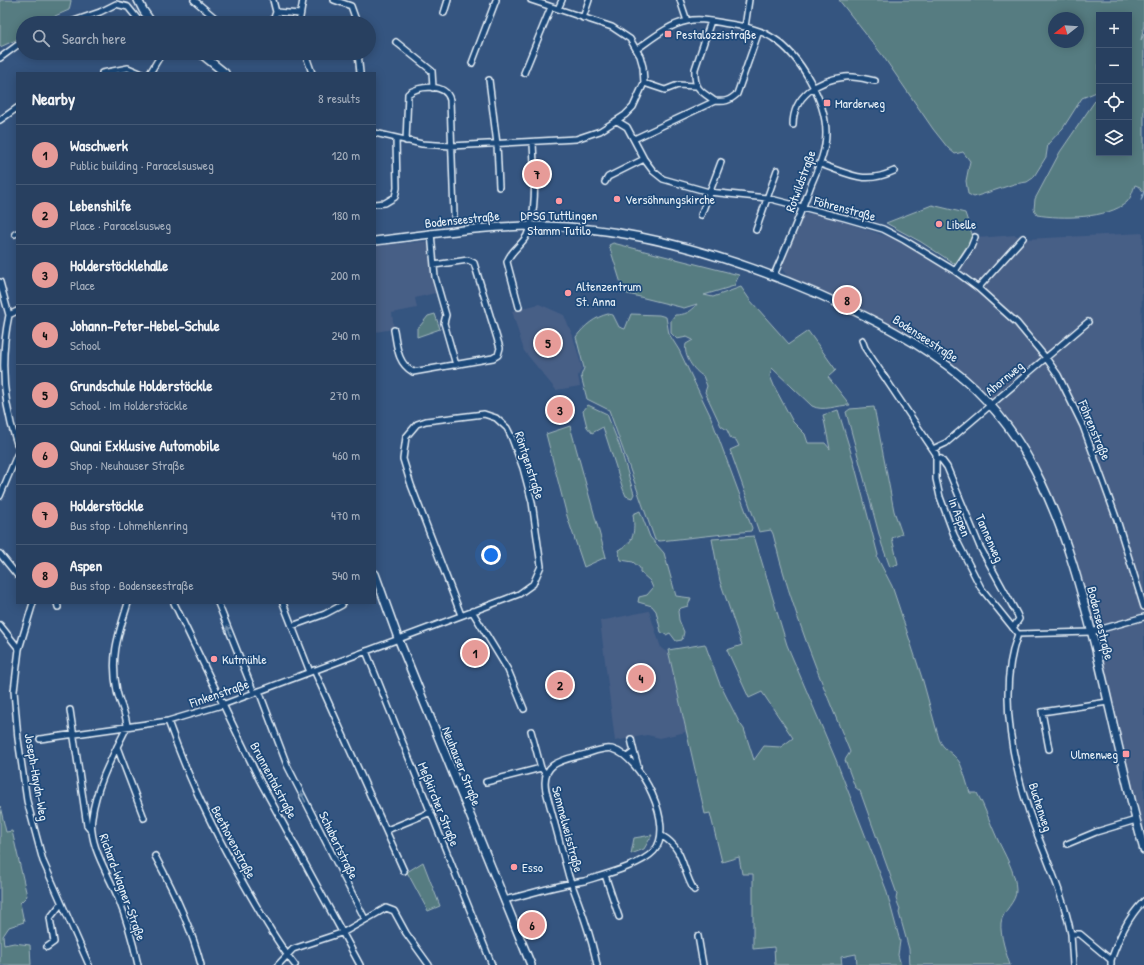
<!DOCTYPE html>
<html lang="en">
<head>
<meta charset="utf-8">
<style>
  :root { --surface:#284060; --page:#344b69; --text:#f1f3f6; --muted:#a5afbd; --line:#445975; --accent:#e69b98 }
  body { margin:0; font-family:"Patrick Hand",sans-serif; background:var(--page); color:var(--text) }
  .controls { position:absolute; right:12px; top:12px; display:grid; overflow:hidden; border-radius:0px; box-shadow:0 2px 10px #0003 }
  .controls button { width:36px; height:36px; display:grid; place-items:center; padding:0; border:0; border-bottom:1px solid var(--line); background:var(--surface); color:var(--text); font:20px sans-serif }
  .compass { position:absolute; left:1048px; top:12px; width:36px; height:36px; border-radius:50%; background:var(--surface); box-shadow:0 2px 10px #0003; rotate:253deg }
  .you { position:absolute; left:491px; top:555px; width:14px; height:14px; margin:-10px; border:3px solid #fff; border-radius:50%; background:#1a73e8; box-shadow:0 0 0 6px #1a73e833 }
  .badge { display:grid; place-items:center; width:26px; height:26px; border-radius:50%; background:var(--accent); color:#111; font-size:13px; font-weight:700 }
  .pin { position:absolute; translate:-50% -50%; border:2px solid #fff; box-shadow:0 1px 4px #0006 }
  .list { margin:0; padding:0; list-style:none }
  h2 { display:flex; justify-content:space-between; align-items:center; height:52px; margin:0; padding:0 16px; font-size:17px }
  h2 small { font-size:13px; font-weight:400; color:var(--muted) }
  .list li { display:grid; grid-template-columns:26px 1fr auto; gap:12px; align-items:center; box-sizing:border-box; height:60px; padding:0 16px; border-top:1px solid var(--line) }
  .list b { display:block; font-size:15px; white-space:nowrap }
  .list p { margin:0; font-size:13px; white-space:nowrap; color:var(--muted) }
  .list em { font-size:13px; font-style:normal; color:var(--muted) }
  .icon { flex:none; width:22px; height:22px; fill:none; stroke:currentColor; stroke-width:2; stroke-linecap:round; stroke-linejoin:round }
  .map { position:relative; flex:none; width:1144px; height:965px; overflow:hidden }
  .search { position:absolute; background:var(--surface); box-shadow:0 2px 10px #0003; left:16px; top:16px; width:360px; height:44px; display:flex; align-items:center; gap:10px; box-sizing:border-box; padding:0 14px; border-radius:22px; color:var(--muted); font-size:15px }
  .panel { position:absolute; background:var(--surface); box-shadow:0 2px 10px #0003; left:16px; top:72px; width:360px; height:532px; border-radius:0px }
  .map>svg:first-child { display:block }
</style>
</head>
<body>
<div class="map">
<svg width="1144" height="965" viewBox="0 0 1144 965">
  <rect width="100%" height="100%" fill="#355580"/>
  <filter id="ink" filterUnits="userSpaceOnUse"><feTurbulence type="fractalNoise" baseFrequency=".025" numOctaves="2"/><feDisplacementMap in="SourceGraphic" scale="8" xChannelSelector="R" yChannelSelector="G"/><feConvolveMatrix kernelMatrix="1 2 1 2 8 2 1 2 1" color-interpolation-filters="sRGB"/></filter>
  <g filter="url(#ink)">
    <!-- built -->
    <path fill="#475f86" d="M815,212L921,248L958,268L977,238L1015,235L1026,239L1143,233L1141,342L1144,386V835L1094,631L1053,504L998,412L912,338L793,282L785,273L782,269L784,262L802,216Z
      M429,241L439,292L415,298L417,308L392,313L394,329L375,332V246Z
      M539,304L564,315L573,336L582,368L578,376L580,386L556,390L524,351L512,311Z
      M649,611L661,648L668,653L686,732L660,738L647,735L615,741L600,621Z"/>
    <!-- green -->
    <path fill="#577c81" stroke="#a0b6bc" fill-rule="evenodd" d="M0,0H71V1L69,10L55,16L53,23L35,21L33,23H23V36L16,40L0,47Z
      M839,0H1144V25L1141,40L1144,34V193L1140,187L1135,185C1133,190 1131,198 1127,202C1108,219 1061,219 1037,215L1034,209L1035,199L1060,152L1099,95V153H1129V15H1099V91L1082,98L1063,128L1048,144L1046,157L1033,178L1027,182L1014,184L974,197L968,194L966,181L970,161L963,152L955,154L948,148L933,129L883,56ZM1054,18H1078V42H1054Z
      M932,205L965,213L973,237L955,264L921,242L886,223Z
      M613,243L739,275L734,286L704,295L713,297L741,287L750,300L789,344L808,331L836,370L828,377L850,405C838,405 823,412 812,406L772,368L770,376L775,388L793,422L805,434L808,443H825L830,449L823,415L838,410L853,459L878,555L877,557L892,586L898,604L923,681L939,739C943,750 954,753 960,763C964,772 967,784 970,793H977C985,807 990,823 997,838C1004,854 1016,872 1016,890C1017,902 1002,911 1001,923C1000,935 1006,953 1010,965H910L909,949L899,913L900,909L896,899L897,894L860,791L855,787L845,760L850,752C821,681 791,609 773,534L771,530L759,532L730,450L739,446L736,440L731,439L727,430L721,426L705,392L707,386L703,376C694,371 683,356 686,344L693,340L687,337L677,339L671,333V320L675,315C684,315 692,312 697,304L684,308L624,293L609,245Z
      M435,314L440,329L417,337V328L420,326L428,316Z
      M608,314L613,315L619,327L625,329L631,314L659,315L666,317L669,334L679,350L710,415L752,528L751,531L660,541L655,540L609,410L587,399L581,376L584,368L576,337C584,326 595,317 608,314Z
      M588,405L607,414L620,447L634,494L632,498L626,496L623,489L603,427L592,433L587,427L583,411Z
      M874,407L894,511L902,534L892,538L898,564L890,567L882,545L846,412L850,409Z
      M570,426L606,557L584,567L567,516L546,434Z
      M640,511L650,537L664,553L676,596L691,598L688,606L681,608L678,611L679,620L684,632L682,640L676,641L670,633L666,635L661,632L656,611L652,606L638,602L639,597L647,595L653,588L650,581L640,572V568L633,562L621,560L618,550C635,544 635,530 633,514Z
      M754,536L787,645L836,760L886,889L900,941L898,955L901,965H857L856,954L841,957L842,965H775L774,947L753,949V874H742L739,857L722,862L710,813L705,814L668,650L705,644L719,682L739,722L744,729L754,760L764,746L781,747L793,738L762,692L749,698L727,650L742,645L720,581L712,539Z
      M0,806L6,832L12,831L27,896L20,903L24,922L9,927L3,936L4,945L14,943L30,945L31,965H0Z
      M652,835L644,849L631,854L634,838Z
      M423,862L440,906L428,911L407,872Z"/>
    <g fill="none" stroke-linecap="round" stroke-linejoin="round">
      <!-- stream -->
      <path stroke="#89aac7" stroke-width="1.5" d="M1141,200L1144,192"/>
      <!-- street casing -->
      <g stroke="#e8f1f8" stroke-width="8">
        <path id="street" d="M194,0L221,23
          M334,0L351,6L357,23
          M680,0L687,21
          M558,9L562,0
          M276,12L300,14
          M444,13L448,0
          M583,18L589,0
          M711,21L695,69C694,89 700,91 715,101
          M68,23L100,12L116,4L128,7L141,23
          M272,23L276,12L273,0
          M299,23L303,0
          M745,27L749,0
          M396,42L432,71L433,88
          M637,49C653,38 668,25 687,21C700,18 711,21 723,23C740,26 758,28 773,38C800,55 826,101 826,133C826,152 818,168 811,185C800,216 787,245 774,275
          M305,53L312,73
          M358,53L360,73
          M0,58L23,41
          M472,63L496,0
          M102,73L128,68L140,73
          M150,73L162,53
          M524,73L551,7
          M489,80L497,144L499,187
          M644,83L665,90L678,85L695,86
          M0,120L17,108
          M617,121L627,127L644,159L653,171L663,179L709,192L767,198L845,218L883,229L904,240L955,271L978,288L1017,323L1046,358L1058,375L1083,426L1117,520L1144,607
          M793,125C793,96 818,80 845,77C855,76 865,79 875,81
          M375,133L422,144L451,146L576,139L600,131L625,115L633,107L644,83L643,67L640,56L630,39L612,27L531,0
          M634,139L715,101C725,102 729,101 737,94L759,31
          M406,141L408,94C419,85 446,83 450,100L454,215
          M820,164C850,174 864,185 894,171
          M605,182L608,177L644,159
          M375,204L385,203L395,197L397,188L396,139
          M701,215L721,162
          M756,230L777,170
          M431,233L435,277L446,315L444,323L456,365
          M15,234L17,233
          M955,271L971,247L975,237
          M0,282L9,315
          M978,288L1023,238
          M519,307L507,262C510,251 522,245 527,235C538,210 534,169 533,142
          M17,311L9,315C0,358 3,403 17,444
          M394,330C397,346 397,363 413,372L493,358L498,355L500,348L474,263L468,260L434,265
          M862,340L865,348L936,454V479L940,497L954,535L981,588L1018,634L1091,632L1144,617
          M933,449L946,443L1088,322
          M937,458L941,459L947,467L980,547L1017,614L1019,619L1013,628
          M0,496L17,455
          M0,554L17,575
          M33,603L19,649L14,691L18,739L27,801L43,861L89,965
          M57,603L58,607
          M128,603C118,635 110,657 117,691C119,703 127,714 127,727C113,755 96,786 92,817C88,845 108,873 118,898C127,920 133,942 138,965
          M174,603L259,779L360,965
          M218,603L254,693
          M283,603L310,672
          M472,611L508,670L524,709
          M0,625L19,649
          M292,626L325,614L342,605
          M1018,634C996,692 1014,774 1036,831C1049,865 1064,898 1071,934H1080L1111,960
          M366,651L492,965
          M314,670L404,871
          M259,691L287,765L365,919
          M70,710L87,826L92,832
          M168,721C189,781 217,838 249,893C263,917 277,943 295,965
          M531,731L541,768L546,774
          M40,739L168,721L222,705L506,599L519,594L533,584L541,566L532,502L523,468L511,436L507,428L496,418L484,414L426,421L417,424L406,437L403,459L411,485L461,615
          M117,747L144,818
          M1049,749L1042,712L1108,702
          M634,752L638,766
          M627,757L634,752L631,739
          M486,782L541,768
          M387,830L431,812
          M662,836C685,849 681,869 694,890
          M1067,844L1096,832L1136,820
          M155,856C174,891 191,926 201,965
          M605,875L619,917
          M504,900C530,894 557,885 584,881C603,875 640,866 654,851C676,827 641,757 612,749C605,747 593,752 586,754C563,760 540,762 546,791L569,877C580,906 591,935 597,965
          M1071,934L1073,965
          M698,936L703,965
          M47,947L54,942L50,918L61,904
          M278,965L293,949L344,932L386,908L394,911L406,933L429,965
          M1111,965V960C1119,938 1127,918 1144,901"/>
      </g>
      <!-- secondary casing -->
      <g stroke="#e8f1f8" stroke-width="10">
        <path id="secondary" d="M138,0L143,10L152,23
          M200,53L225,73
          M375,241C432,234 488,225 545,226C640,228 734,258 820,295C871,318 920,342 963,378C995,405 1023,444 1041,482C1067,536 1082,593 1096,650C1112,717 1126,784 1144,850
          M375,574L398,638L531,965"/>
      </g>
      <!-- street -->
      <use href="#street" stroke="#1f4a7a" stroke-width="5"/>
      <!-- secondary -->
      <use href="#secondary" stroke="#1f4a7a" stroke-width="7"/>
    </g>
    <!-- one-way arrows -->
    <defs><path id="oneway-solid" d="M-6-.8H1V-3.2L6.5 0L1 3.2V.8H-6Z"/></defs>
    <g fill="#6f8dac">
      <use href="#oneway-solid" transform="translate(229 631) rotate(-112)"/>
      <use href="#oneway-solid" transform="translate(303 797) rotate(-117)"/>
    </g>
  </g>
  <!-- markers -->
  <g fill="#ff9aa2" stroke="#1f4a7a" stroke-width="1.5">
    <rect x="664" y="30" width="8" height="8" rx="2"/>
    <rect x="823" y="99" width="8" height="8" rx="2"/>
    <circle cx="617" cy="199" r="4"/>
    <circle cx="559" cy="201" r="4"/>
    <circle cx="939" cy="224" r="4"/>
    <circle cx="568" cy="293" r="4"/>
    <circle cx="214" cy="659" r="4"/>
    <rect x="1122" y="750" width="8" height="8" rx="2"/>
    <circle cx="514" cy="867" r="4"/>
  </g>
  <g text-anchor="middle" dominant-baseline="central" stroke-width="3.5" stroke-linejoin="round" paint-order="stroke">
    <!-- poi labels -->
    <g font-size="13" fill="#e8f1f8" stroke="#1f4a7a" text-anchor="start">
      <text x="676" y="34">Pestalozzistraße</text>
      <text x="835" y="103">Marderweg</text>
      <text x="625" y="199">Versöhnungskirche</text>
      <text x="559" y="215" text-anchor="middle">DPSG Tuttlingen<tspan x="559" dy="15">Stamm Tutilo</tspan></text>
      <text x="947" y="224">Libelle</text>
      <text x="576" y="286">Altenzentrum<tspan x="576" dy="15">St. Anna</tspan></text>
      <text x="222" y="659">Kutmühle</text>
      <text x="1118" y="754" text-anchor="end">Ulmenweg</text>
      <text x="522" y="867">Esso</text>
    </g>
    <!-- street labels -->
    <g font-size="13" fill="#e8f1f8" stroke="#1f4a7a">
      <text transform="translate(800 181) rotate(-70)">Rotwildstraße</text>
      <text transform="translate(845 208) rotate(15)">Föhrenstraße</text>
      <text transform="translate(462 219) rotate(-6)">Bodenseestraße</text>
      <text transform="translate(926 338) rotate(33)">Bodenseestraße</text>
      <text transform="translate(1004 378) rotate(-40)">Ahornweg</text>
      <text transform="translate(1095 430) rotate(67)">Föhrenstraße</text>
      <text transform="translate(530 465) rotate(72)">Röntgenstraße</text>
      <text transform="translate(960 517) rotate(69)">In Aspen</text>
      <text transform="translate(990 538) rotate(66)">Tannenweg</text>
      <text transform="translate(1101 623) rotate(76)">Bodenseestraße</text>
      <text transform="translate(219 693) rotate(-19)">Finkenstraße</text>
      <text transform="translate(462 766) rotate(68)">Neuhauser Straße</text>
      <text transform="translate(37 777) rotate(80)">Joseph-Haydn-Weg</text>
      <text transform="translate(274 780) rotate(62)">Brunnentalstraße</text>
      <text transform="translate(439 804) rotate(68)">Meßkircher Straße</text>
      <text transform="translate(1041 807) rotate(72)">Buchenweg</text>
      <text transform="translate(568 829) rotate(75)">Semmelweisstraße</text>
      <text transform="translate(234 842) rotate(62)">Beethovenstraße</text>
      <text transform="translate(339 845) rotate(64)">Schubertstraße</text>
      <text transform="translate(123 887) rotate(70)">Richard-Wagner-Straße</text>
    </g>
  </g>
</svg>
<div class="controls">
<button>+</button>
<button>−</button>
<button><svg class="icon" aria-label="locate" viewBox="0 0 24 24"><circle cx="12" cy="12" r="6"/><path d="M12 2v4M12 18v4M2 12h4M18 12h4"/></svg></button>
<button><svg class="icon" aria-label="layers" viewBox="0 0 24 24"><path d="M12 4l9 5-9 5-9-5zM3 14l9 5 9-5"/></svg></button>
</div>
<svg class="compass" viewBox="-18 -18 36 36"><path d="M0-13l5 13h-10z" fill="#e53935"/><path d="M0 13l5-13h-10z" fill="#a5afbd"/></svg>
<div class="you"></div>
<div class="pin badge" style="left:475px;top:653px">1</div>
<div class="pin badge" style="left:560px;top:685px">2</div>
<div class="pin badge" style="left:560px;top:410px">3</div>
<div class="pin badge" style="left:641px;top:678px">4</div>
<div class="pin badge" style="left:548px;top:343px">5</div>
<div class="pin badge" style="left:532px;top:925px">6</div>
<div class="pin badge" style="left:537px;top:174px">7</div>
<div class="pin badge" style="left:847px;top:300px">8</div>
<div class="search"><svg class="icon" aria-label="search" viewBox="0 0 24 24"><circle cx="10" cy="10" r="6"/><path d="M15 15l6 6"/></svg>Search here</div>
<section class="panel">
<h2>Nearby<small>8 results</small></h2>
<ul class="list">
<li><span class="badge">1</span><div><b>Waschwerk</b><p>Public building · Paracelsusweg</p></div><em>120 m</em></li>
<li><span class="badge">2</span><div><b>Lebenshilfe</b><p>Place · Paracelsusweg</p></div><em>180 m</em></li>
<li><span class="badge">3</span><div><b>Holderstöcklehalle</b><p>Place</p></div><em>200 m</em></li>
<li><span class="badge">4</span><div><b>Johann-Peter-Hebel-Schule</b><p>School</p></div><em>240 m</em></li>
<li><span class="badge">5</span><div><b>Grundschule Holderstöckle</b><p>School · Im Holderstöckle</p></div><em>270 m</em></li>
<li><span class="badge">6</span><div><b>Qunai Exklusive Automobile</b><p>Shop · Neuhauser Straße</p></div><em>460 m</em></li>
<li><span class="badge">7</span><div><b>Holderstöckle</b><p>Bus stop · Lohmehlenring</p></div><em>470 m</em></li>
<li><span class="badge">8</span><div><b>Aspen</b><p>Bus stop · Bodenseestraße</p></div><em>540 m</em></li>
</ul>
</section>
</div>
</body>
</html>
